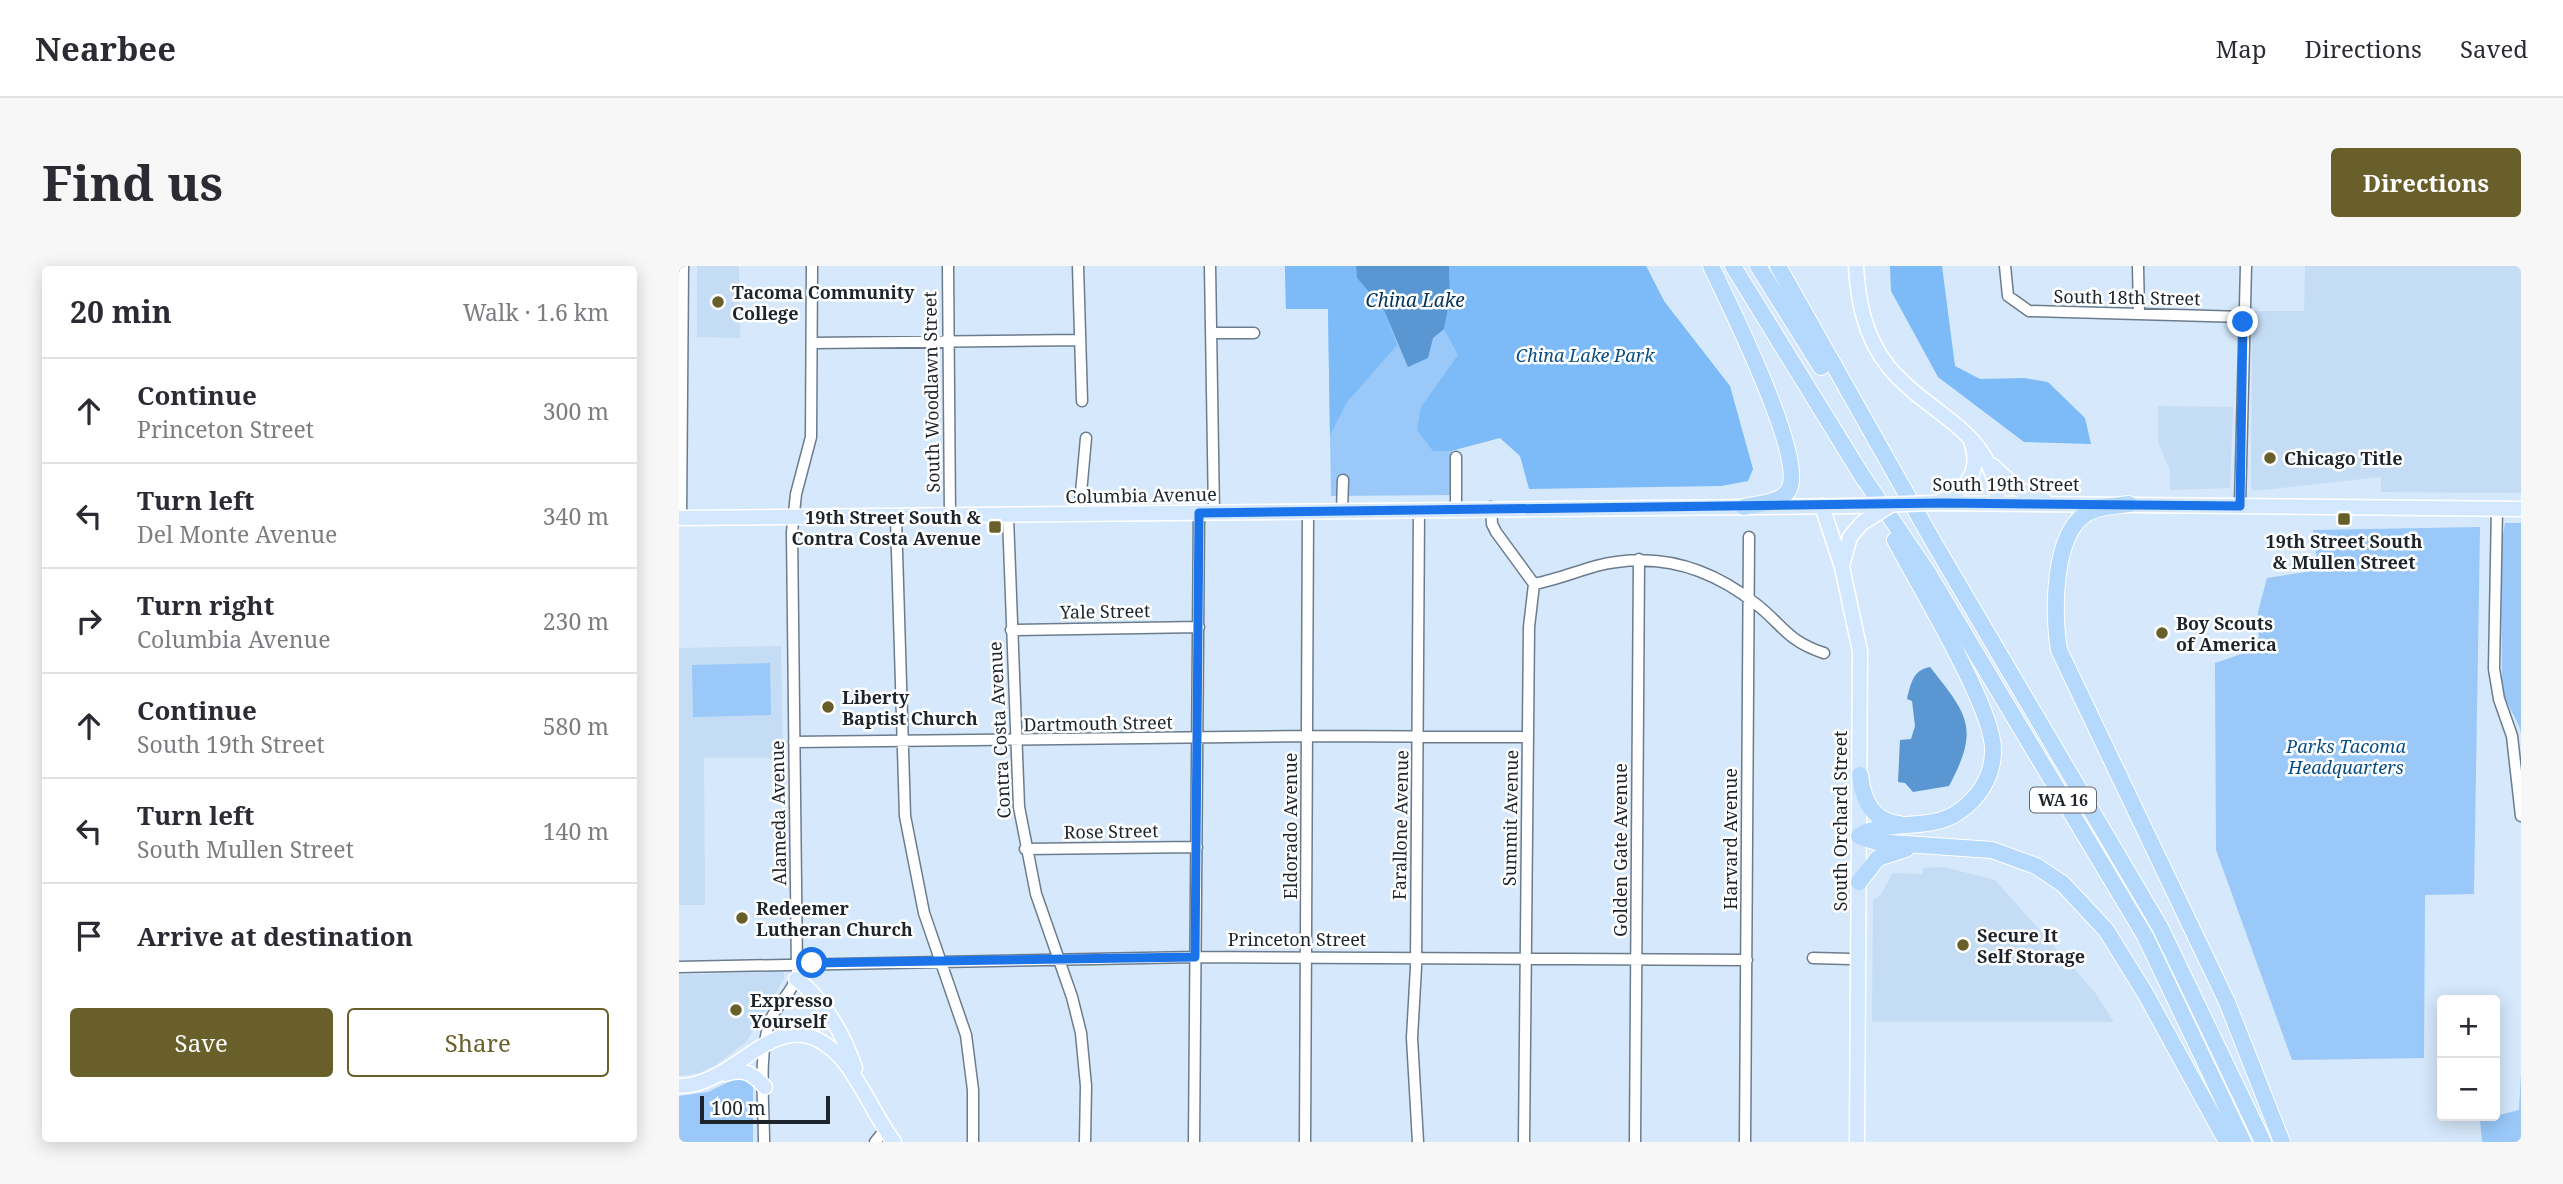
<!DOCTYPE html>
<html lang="en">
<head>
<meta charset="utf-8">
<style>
  :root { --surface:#fff; --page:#f7f7f7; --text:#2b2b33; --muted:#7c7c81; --line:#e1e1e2; --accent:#685f2b }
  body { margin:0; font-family:"Noto Serif",serif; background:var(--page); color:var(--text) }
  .controls { position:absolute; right:21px; bottom:21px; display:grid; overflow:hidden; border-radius:7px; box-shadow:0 4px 18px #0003 }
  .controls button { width:63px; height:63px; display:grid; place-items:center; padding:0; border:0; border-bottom:2px solid var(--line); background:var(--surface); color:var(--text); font:35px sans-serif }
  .scale { position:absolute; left:21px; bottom:18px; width:130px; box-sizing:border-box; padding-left:7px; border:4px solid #1d242b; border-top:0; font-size:19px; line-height:24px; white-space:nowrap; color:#1d242b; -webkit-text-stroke:5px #fff; paint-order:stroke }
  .stop { position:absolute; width:21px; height:21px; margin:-16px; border:5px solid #1a73e8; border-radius:50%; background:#fff }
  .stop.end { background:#1a73e8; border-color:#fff; box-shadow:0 2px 7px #0008 }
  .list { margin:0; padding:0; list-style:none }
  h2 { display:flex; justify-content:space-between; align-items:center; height:91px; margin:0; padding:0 28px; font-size:30px }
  h2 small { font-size:23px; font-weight:400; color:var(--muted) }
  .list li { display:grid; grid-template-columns:46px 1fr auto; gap:21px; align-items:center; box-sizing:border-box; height:105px; padding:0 28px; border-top:2px solid var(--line) }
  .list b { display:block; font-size:26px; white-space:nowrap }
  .list p { margin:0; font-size:23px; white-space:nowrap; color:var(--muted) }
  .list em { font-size:23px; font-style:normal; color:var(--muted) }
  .actions { display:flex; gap:14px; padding:21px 28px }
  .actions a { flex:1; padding:16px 0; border:2px solid var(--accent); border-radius:7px; text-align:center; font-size:24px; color:var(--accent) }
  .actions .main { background:var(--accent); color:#fff }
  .icon { flex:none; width:38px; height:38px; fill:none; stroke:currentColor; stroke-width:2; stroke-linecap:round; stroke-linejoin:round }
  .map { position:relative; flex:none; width:1842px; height:876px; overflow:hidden; border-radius:7px }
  header { display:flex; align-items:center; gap:42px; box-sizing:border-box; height:98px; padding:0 35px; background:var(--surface); border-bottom:2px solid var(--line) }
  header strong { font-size:33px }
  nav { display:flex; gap:38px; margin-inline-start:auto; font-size:24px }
  .intro { display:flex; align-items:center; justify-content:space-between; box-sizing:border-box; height:168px; padding:0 42px }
  h1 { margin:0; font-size:49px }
  .button { padding:18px 32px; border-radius:7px; background:var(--accent); color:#fff; font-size:24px; font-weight:700 }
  main { display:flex; gap:42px; padding:0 42px }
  aside { flex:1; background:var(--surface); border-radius:7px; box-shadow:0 4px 18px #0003 }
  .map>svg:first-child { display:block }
</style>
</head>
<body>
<header>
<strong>Nearbee</strong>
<nav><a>Map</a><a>Directions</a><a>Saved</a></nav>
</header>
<div class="intro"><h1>Find us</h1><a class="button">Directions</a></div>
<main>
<aside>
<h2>20 min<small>Walk · 1.6 km</small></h2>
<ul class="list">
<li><svg class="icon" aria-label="ahead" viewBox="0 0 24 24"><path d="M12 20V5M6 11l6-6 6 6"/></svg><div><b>Continue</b><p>Princeton Street</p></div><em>300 m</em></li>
<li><svg class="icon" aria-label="left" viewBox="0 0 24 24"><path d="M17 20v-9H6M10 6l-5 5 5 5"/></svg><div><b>Turn left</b><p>Del Monte Avenue</p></div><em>340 m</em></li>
<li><svg class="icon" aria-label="right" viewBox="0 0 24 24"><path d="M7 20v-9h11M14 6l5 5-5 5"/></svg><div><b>Turn right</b><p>Columbia Avenue</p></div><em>230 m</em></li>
<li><svg class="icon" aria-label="ahead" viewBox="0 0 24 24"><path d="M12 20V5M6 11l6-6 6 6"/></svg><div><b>Continue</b><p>South 19th Street</p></div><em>580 m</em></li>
<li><svg class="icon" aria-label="left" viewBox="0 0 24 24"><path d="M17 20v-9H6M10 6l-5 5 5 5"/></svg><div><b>Turn left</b><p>South Mullen Street</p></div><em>140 m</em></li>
<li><svg class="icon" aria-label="arrive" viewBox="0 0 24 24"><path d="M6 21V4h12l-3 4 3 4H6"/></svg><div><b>Arrive at destination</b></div></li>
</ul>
<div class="actions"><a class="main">Save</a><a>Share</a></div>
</aside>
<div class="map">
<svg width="1842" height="876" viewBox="0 0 1842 876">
  <rect width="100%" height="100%" fill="#d6e8fb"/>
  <!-- built -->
  <path fill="#c5dcf5" d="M18,0H60L61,72L18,71Z
    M1626,0H1842V227L1702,226V211L1574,225L1572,221L1573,45H1625Z
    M1479,140L1554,141L1551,222L1491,224V205L1479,175Z
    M102,380L104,492H25L26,639H0V382Z
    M1265,601L1316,614L1415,725L1435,756H1193L1194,634L1202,629L1213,607L1244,608V602Z
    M105,705V713L67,776L37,799L20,807L0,810V709Z"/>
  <!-- green -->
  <path fill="#99c8f9" d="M606,0H967L985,35L861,167L772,170L774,229L652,230L649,43H607Z
    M1826,257H1842V468C1841,455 1826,439 1823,421L1822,281Z
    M1801,261L1795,628L1746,629L1745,792L1613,794L1537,584L1536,397L1580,382L1579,346L1588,312L1639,304L1634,264Z
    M91,397L92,449L14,451L13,399Z
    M1842,807V876H1803L1801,854L1840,844Z
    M60,811L74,816V876H0V830L29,826Z"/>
  <!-- forest -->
  <path fill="#7dbbf8" d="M606,0H677L678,12L704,42L718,79L668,136L651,169L649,43H607Z
    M770,0H967L985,35L1051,120L1074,203L1069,215L1042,220L850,223L841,190L821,172L772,185H754L738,164L742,141L779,89L765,63L771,32Z
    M1211,0H1263L1276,100L1301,113L1345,112L1369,116L1406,152L1412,178L1345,176L1259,111L1212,25Z"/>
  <!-- water -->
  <path fill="#5a96d2" d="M677,0H770L771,32L765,63L754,72L749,92L729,101L704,42L678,12Z
    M1251,401C1289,449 1301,462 1270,520L1234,526L1226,517L1219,516L1221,474L1232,473L1236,460L1233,435L1228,433C1232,417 1234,404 1251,401Z"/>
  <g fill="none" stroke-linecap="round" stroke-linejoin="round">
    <!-- minor casing -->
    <g stroke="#6c7c8d" stroke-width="13">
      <path id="minor" d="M269,0L271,251
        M399,0L403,135
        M531,0L535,247
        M1326,0L1329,30L1350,45L1565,51
        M1459,0L1460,48
        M532,67H575
        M134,77L400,74
        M777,191V242
        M1561,239L1567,0
        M812,241L813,258L817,266L855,318L850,361L845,876
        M1818,242L1815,403L1820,433L1833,470L1842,550
        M663,244L664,214
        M400,249L407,172
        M329,251L340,541L357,628L393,731L402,767L407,820L406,876
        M2,252L4,0
        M217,252L226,550L245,647L287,769L294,824V876
        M855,318C876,314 896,306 917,300C976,285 1029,300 1077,338C1104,359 1108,375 1145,387
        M332,364L520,361
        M115,476L629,470L849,471
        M346,583L518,581
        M1134,692L1172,693
        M0,701L516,691L1068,694
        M85,876C85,840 79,788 91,755C98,737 115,726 118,707L113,266L117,228L132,171L133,0
        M196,876L206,864
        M515,876L520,247
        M626,876L629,245
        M739,876L733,772L737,701L740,243
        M956,876L960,293
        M1066,876L1070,271"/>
    </g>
    <!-- major casing -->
    <g stroke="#fff" stroke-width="17">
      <path id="major" d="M1177,0C1179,36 1186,71 1209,100C1249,150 1315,163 1319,237
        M1314,200L1339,223L1366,235
        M1262,235C1288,223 1303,205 1292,175
        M1254,237L1842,243
        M1143,240L1163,301L1181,385L1178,876
        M0,252L1173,240
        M1163,300L1171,271L1183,257
        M117,713C145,732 166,772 176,802
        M46,808C65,802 73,807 86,821
        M0,820C63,820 101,725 163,793C181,814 197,852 215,876"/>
    </g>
    <!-- highway casing -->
    <g stroke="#fff" stroke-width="18">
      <path id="highway" d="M1032,0C1048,34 1129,195 1109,225C1101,237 1078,238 1065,241
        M1054,0L1185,213
        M1079,0L1142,101
        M1099,0L1255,277L1481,661L1584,876
        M1180,205L1249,307L1466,670L1564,876
        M1450,238C1436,240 1420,240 1408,247C1373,268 1374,349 1380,384L1548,736L1603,876
        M1181,509C1184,534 1193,555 1220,558
        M1180,570C1210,552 1248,566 1278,547C1299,533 1314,511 1314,485C1316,444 1238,316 1216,274
        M1180,570L1197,576L1313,584L1357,600L1384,618L1427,664L1466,727L1548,876
        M1180,616L1199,592L1227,583"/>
    </g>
    <!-- minor -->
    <use href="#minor" stroke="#fff" stroke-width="10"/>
    <!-- major -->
    <use href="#major" stroke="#d3e8fe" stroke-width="14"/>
    <!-- highway -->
    <use href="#highway" stroke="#b5d8fd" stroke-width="16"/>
    <!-- major-bridge casing -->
    <g stroke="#fff" stroke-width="17" stroke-linecap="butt">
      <path id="major-bridge" d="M1173,240L1254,237
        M1183,257L1210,240"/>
    </g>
    <!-- major-bridge -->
    <use href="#major-bridge" stroke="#d3e8fe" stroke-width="14"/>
  </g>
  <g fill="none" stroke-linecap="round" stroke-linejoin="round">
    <!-- route -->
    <path stroke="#1a73e8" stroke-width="9" d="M133,697L516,691L520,247L1265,237L1561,240L1564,56"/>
  </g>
  <!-- markers -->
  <g fill="#685f2b" stroke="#fff" stroke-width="2.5">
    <circle cx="39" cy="36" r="7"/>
    <circle cx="1591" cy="192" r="7"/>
    <rect x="1658" y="246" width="14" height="14" rx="3.5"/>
    <rect x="309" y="254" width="14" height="14" rx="3.5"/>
    <circle cx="1483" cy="367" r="7"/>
    <circle cx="149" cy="441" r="7"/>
    <circle cx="63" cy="652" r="7"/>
    <circle cx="1284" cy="679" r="7"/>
    <circle cx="57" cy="744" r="7"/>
  </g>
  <g text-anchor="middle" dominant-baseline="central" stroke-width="5" stroke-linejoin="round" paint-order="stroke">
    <!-- shield labels -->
    <rect fill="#fff" stroke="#61666b" stroke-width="2" x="1351" y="521.5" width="66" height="25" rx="5"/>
    <g font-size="16" font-weight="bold" fill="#1d242b">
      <text x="1384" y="534">WA 16</text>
    </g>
    <!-- poi labels -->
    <g font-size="18" font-weight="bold" fill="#1d242b" stroke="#fff" text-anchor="start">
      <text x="53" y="26">Tacoma Community<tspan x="53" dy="21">College</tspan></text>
      <text x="1605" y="192">Chicago Title</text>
      <text x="302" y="251" text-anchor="end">19th Street South &amp;<tspan x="302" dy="21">Contra Costa Avenue</tspan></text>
      <text x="1665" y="275" text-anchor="middle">19th Street South<tspan x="1665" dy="21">&amp; Mullen Street</tspan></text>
      <text x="1497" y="357">Boy Scouts<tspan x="1497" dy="21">of America</tspan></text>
      <text x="163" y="431">Liberty<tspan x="163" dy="21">Baptist Church</tspan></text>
      <text x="77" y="642">Redeemer<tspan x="77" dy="21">Lutheran Church</tspan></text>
      <text x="1298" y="669">Secure It<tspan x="1298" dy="21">Self Storage</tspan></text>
      <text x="71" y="734">Expresso<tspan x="71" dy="21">Yourself</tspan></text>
    </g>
    <!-- street labels -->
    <g font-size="18" fill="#1d242b" stroke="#fff">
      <text transform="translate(1448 31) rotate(1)">South 18th Street</text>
      <text transform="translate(252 126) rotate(-91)">South Woodlawn Street</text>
      <text x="1327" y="218">South 19th Street</text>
      <text transform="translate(462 229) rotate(-1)">Columbia Avenue</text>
      <text transform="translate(426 345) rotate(-1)">Yale Street</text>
      <text transform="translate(419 457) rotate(-1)">Dartmouth Street</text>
      <text transform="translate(320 464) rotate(-93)">Contra Costa Avenue</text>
      <text transform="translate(99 547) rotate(-91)">Alameda Avenue</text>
      <text transform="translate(831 552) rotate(-89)">Summit Avenue</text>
      <text transform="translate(1161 555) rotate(-90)">South Orchard Street</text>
      <text transform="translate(721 559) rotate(-89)">Farallone Avenue</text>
      <text transform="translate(611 560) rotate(-90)">Eldorado Avenue</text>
      <text transform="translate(432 565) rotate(-1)">Rose Street</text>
      <text transform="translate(1051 573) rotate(-90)">Harvard Avenue</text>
      <text transform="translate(941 584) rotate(-90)">Golden Gate Avenue</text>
      <text x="618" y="673">Princeton Street</text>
    </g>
    <!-- park labels -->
    <g font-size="18" font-style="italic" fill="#074d84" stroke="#fff">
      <text x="906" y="89">China Lake Park</text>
      <text x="1667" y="480">Parks Tacoma<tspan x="1667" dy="21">Headquarters</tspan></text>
    </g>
    <!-- water labels -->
    <g font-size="19" font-style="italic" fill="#05335a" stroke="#fff">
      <text x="736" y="34">China Lake</text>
    </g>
  </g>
</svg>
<div class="controls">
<button>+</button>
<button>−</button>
</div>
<div class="scale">100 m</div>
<div class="stop" style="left:133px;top:697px"></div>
<div class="stop end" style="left:1564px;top:56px"></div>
</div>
</main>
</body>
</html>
